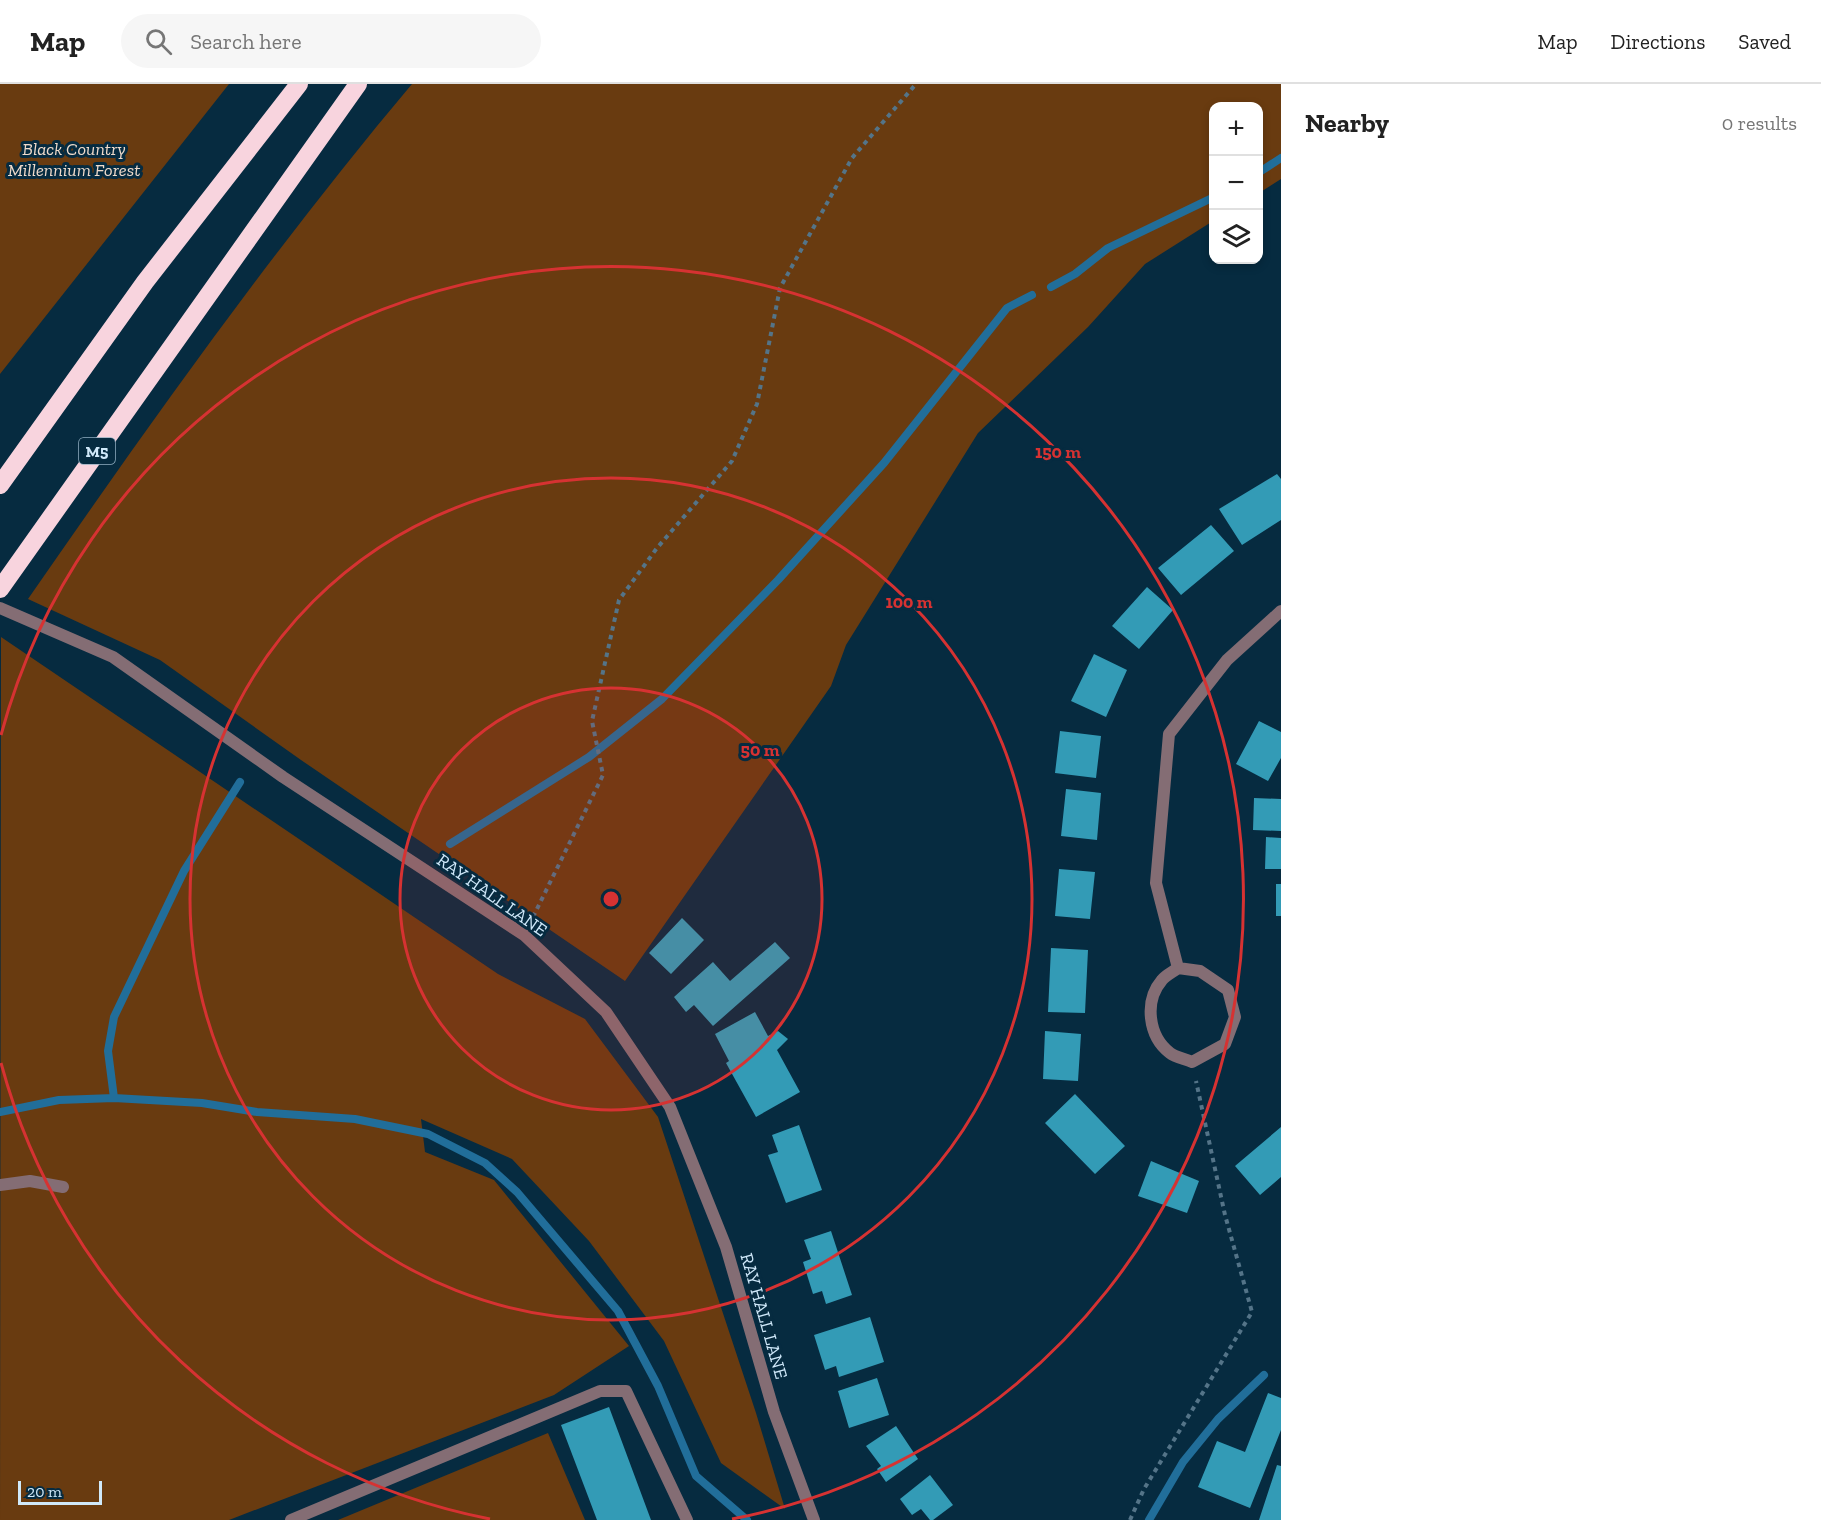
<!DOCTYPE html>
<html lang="en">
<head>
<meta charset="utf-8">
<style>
  :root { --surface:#fff; --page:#f6f6f6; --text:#222; --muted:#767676; --line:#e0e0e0 }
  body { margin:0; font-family:"Zilla Slab",serif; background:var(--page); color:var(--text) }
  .controls { position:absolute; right:18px; top:18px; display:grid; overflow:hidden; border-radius:12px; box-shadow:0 3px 9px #0003 }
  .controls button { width:54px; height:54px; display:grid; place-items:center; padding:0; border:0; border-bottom:2px solid var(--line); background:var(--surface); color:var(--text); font:30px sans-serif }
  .scale { position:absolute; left:18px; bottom:15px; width:84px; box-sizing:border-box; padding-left:6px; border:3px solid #d0e9fa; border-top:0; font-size:16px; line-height:21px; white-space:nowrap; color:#d0e9fa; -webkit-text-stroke:4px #062b40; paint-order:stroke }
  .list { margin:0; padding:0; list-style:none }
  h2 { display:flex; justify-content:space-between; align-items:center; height:78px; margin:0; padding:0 24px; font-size:26px }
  h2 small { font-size:20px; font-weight:400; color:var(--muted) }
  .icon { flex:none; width:33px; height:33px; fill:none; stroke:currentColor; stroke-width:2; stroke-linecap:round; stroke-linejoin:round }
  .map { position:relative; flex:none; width:1281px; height:1436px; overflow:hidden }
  header { display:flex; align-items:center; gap:36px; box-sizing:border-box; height:84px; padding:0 30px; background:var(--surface); border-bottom:2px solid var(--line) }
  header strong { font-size:28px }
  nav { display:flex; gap:33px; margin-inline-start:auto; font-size:21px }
  .search { width:420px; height:54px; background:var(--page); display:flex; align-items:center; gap:15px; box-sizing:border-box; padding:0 21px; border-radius:33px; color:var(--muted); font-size:22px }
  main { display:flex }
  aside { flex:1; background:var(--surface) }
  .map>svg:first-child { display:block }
</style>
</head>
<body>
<header>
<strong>Map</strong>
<div class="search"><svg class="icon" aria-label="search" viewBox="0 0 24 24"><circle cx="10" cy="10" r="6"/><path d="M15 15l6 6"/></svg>Search here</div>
<nav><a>Map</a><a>Directions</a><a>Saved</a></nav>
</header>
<main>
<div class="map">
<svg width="1281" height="1436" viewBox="0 0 1281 1436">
  <rect width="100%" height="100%" fill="#062b40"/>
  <!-- green -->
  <path fill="#693b10" d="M0,0H229L0,290Z
    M412,0H1281V95L1259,109L1258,22H1214L1213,137L1145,180L1088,243L978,349L846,561L831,602L625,897L301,676L160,576L28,515C150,339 274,164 412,0Z
    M1,553L498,890L585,935L658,1033L756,1329L785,1425L721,1379L664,1257L589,1157L512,1075L421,1035L425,1068L494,1096L629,1262L554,1311L229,1436H0Z
    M548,1349L585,1436H338Z"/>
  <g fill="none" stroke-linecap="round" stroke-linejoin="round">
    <!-- stream -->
    <path stroke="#216e9a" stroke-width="8" d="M1258,89L1281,74
      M1051,203L1075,190L1108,164L1214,113
      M240,698L184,787L114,933L108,967L114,1014L202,1019L257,1028L355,1035L428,1050L485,1079L517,1108L618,1227L658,1302L696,1392L747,1436
      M450,760L589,673L662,615L778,496L884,379L1007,224L1032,211
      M0,1028L59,1016L114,1014
      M1149,1436L1183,1378L1218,1335L1264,1291"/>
  </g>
  <!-- building -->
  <path fill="#339bb6" d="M1277,390L1281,395V436L1242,461L1219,425Z
    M1211,441L1234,467L1181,511L1158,484Z
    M1147,503L1173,526L1139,565L1112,542Z
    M1094,570L1127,586L1106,633L1071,617Z
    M1259,637L1281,648V674L1268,697L1236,680Z
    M1060,647L1101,652L1096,694L1055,689Z
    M1066,705L1101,709L1097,756L1061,752Z
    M1254,714L1281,715V747L1253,746Z
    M1266,753L1281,754V785H1265Z
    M1059,785L1095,788L1090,835L1055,832Z
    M1276,800H1281V832H1276Z
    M682,834L704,856L671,890L649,869Z
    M775,858L790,874L713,942L694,921L686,928L674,913L713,878L730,897Z
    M1051,864L1088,866L1085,929L1048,928Z
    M755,928L768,952L778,947L788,955L777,966L800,1008L756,1033L726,979L729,977L715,950Z
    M1045,947L1081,950L1078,997L1043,995Z
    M1075,1010L1125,1062L1095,1090L1045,1039Z
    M799,1041L822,1106L786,1119L768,1071L778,1068L772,1051Z
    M1281,1043V1093L1260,1111L1235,1082Z
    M1151,1077L1199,1097L1187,1129L1138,1112Z
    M831,1147L852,1211L826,1220L822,1207L813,1210L803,1178L811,1175L804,1156Z
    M870,1233L884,1278L839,1293L836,1282L825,1286L814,1251Z
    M877,1294L889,1331L849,1344L838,1307Z
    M1268,1309L1281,1314V1346L1250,1424L1198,1403L1217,1357L1245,1368Z
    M609,1323L651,1436H597L561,1341Z
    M896,1342L918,1375L886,1398L877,1385L881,1382L866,1362Z
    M1277,1381L1281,1382V1436H1259Z
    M930,1391L953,1421L933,1436H930L921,1425L912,1431L900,1415Z"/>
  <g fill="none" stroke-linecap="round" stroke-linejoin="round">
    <!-- path -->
    <path stroke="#547488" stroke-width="4" stroke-dasharray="4.5 4.5" stroke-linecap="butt" d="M533,833L603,691L592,637L619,516L657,464L732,377L757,320L780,204L852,74L916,0
      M1130,1436L1144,1405L1252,1228L1225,1131L1196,997"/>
    <!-- service -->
    <path stroke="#846d74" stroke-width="12" d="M0,1101L30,1097L63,1103
      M291,1436L600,1307H626L687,1436"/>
    <!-- minor -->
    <path stroke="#846d74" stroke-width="12" d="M0,524L113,573L283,693L524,851L606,928L670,1023L726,1163L774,1328L814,1436
      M1178,884L1156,799L1169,650L1227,576L1281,527
      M1178,884L1200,887L1228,906L1235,933L1225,960L1192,978C1185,975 1175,973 1170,969C1148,952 1144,917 1162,896C1166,891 1173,888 1178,884Z"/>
    <!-- motorway -->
    <path stroke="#f8d4de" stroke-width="18" d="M0,401L145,198L299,0
      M0,505L358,0"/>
  </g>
  <!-- distance rings -->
  <circle cx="611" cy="815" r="211" fill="#d63232" fill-opacity=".12"/>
  <g fill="none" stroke="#d63232" stroke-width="3">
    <circle cx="611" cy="815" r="211"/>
    <circle cx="611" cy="815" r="421"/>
    <path d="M490 1435A632 632 0 0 1 1 979M1 651A632 632 0 1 1 732 1435"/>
  </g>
  <g text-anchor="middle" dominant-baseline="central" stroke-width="6" stroke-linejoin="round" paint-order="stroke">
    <!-- shield labels -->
    <rect fill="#062b40" stroke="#93b0c2" stroke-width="1.5" x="79" y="354" width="36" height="26" rx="4.5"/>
    <g font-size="16" font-weight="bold" fill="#d0e9fa">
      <text x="97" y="367">M5</text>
    </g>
    <!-- park labels -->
    <g font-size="18" font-style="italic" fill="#f0dbcb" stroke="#062b40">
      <text x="74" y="65">Black Country<tspan x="74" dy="21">Millennium Forest</tspan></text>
    </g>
    <!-- street labels -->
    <g font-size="18" fill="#d0e9fa" stroke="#062b40">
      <text transform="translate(492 811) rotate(35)">RAY HALL LANE</text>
      <text transform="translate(764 1232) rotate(74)">RAY HALL LANE</text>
    </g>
  </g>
  <circle cx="611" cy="815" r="9" fill="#d63232" stroke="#062b40" stroke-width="3"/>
  <g font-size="18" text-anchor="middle" font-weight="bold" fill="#d63232" stroke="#062b40" stroke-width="6" stroke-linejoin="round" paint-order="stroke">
    <text x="1058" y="374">150 m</text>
    <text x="909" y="524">100 m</text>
    <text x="760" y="672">50 m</text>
  </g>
</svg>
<div class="controls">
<button>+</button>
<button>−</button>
<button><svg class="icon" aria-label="layers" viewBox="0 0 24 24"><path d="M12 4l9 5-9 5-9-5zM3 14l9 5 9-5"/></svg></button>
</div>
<div class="scale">20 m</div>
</div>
<aside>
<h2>Nearby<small>0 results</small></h2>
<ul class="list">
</ul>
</aside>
</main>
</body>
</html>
